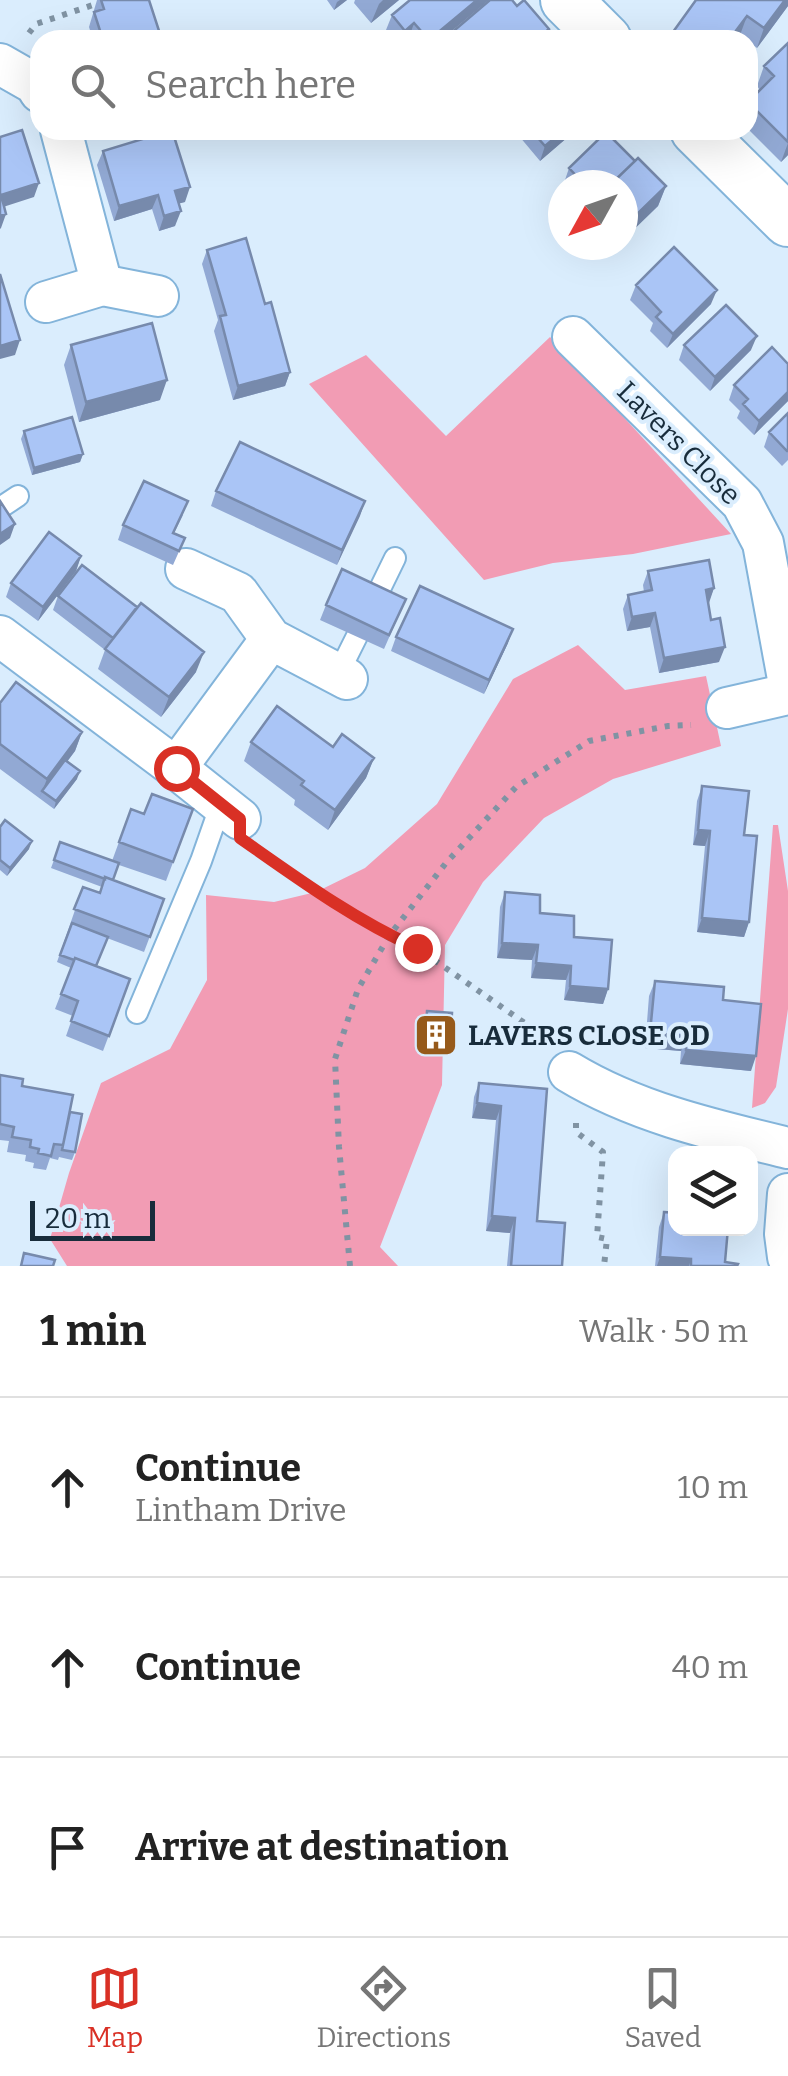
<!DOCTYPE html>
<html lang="en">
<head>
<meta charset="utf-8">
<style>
  :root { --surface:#fff; --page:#f2f2f2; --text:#222; --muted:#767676; --line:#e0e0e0; --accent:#d93025 }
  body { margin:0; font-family:Bitter,serif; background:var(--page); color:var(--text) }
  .controls { position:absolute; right:30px; bottom:30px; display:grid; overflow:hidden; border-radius:20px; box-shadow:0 10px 40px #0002 }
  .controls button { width:90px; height:90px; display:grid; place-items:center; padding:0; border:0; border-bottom:2px solid var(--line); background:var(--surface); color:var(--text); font:50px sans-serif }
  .compass { position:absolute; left:548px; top:170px; width:90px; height:90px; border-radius:50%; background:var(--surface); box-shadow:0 10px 40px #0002; rotate:230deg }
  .scale { position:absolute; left:30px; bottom:25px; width:125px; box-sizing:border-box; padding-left:10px; border:5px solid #182c3b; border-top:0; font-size:28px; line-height:35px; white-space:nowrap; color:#182c3b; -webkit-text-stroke:8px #daedfd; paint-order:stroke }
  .stop { position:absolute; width:30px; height:30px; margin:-22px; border:8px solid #d93025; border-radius:50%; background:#fff }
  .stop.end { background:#d93025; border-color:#fff; box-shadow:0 2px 10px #0008 }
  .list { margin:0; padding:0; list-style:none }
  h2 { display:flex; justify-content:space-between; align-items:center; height:130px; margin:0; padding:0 40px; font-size:42px }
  h2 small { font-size:32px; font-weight:400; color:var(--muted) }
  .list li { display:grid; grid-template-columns:65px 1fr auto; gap:30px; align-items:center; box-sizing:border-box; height:180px; padding:0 40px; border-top:2px solid var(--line) }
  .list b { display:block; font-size:38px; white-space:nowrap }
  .list p { margin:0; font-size:32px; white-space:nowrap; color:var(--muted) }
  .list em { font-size:32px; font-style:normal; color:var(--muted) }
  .icon { flex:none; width:55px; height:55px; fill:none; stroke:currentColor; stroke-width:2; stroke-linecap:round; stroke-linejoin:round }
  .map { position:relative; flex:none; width:788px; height:1266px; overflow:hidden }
  .search { position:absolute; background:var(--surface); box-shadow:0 10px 40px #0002; left:30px; right:30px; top:30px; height:110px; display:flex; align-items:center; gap:25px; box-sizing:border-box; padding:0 35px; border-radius:30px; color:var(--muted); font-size:38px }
  .sheet { height:670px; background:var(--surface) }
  nav { display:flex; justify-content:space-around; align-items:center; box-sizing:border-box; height:140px; border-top:2px solid var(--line); background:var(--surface); font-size:28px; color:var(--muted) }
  nav a { display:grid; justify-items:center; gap:5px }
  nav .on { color:var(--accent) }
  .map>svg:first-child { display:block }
</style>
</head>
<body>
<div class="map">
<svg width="788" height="1266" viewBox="0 0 788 1266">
  <rect width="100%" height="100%" fill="#daedfd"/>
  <!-- green -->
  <path fill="#f29cb4" d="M550,337L731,534L633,554L553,563L484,580L309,384L366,355L446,436Z
    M578,645L625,690L706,676L721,746L613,779L544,818L483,882L445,945L442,1085L380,1247L398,1266H67L50,1239L69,1173L101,1083L170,1049L207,980L206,895L274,902L316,892L365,868L437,804L513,679Z
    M773,825H778L788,891V1009L776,1087L765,1103L752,1108Z"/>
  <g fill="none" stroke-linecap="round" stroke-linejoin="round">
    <!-- service casing -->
    <g stroke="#83b4da" stroke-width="24">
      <path id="service" d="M0,508L18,496
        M374,601L395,558
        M338,674L357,636
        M137,1013L201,861L221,804"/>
    </g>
    <!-- minor casing -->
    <g stroke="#83b4da" stroke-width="44">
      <path id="minor" d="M0,64L35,84L40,92
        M61,130L102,285
        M46,302L102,285L158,296
        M573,337L742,503L763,543L788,679
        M186,569L238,593L271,639L347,679
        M0,636L176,768L240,819
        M727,708L788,694
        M176,768L271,639
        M569,1072C635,1112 713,1130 788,1148
        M788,1194L785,1234L788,1257"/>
    </g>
    <!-- tertiary casing -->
    <g stroke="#83b4da" stroke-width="54">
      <path id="tertiary" d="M566,0L606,40
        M696,130L788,221"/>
    </g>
    <!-- path -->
    <path stroke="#8093a3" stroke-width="6" stroke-dasharray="5 8" stroke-linecap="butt" d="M29,33L36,24L108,0
      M258,851L316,892L389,936L417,948L549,1040
      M576,1123V1132L603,1152L597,1237L607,1239L604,1266
      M350,1266L339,1147L335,1059L358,989L389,936L446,863L516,787L589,741L668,726L691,725"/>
    <!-- service -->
    <use href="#service" stroke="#fff" stroke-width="20"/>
    <!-- minor -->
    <use href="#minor" stroke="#fff" stroke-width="40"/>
    <!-- tertiary -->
    <use href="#tertiary" stroke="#fff" stroke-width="50"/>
  </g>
  <!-- wall -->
  <path fill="#92a9d4" d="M97,0H149L162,40H93L89,27Z
    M327,0H347L334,10Z
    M355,0H399L371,23L354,3Z
    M410,0L441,40H411L409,38L406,40H395L386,30L392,15Z
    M788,0V6L757,48L740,35L737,40H670L673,32Z
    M788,43V155L781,162L748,129V102L760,90L757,86L764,66Z
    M514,130H576L540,161Z
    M103,151L185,202L178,203L175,226L159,231L152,209L114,221L97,165Z
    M635,161L666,186L658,206L623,240V185H566L564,183L569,168Z
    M207,250L265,304L290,372L285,386L233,400L214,331L218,320L202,264Z
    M636,285L711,304L667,348L650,331L653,323L630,300Z
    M71,345L160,400L79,422L64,365Z
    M684,345L751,350L710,391L679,360Z
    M788,364V401L754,435L737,418L740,411L729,400L734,385Z
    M788,413V460L782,466L764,447L769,432Z
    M24,431L83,454L80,462L32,475L21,439Z
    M216,491L365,501L337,565L211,506Z
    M183,515L174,533L185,538L173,565L118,540L123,525Z
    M81,556L76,571L38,621L6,597L11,583Z
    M648,571L714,588L708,603L719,662L659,673L650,627L627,631L623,609L628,595L644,592L643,585Z
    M58,596L196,672L161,717L98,669L105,650L53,610Z
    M406,599L384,649L320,620L326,605Z
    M396,637L508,643L484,694L391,651Z
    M0,703L82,732L75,751L67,762L77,779L54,809L0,769Z
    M251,742L333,747L374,758L366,778L328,830L294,805L295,800L244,761Z
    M702,786L749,922L744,937L697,932L705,846L693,845L697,801Z
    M131,809L144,814L193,809L166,881L119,865L113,880L164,899L144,952L107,938L97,966L130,979L103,1051L66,1036L73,1016L55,1009L71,968L57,962L83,887L100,893L102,887L51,868L54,860L112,861Z
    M0,827L29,849L7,876L0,870Z
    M505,892L540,913L574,937L608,989L603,1004L564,1000L566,980L531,978L532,960L497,958L500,907Z
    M655,981L723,1000L751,1071L680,1064L681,1051L645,1048L649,996Z
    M427,1011L447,1051L422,1049L424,1019Z
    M0,1075L70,1112L75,1152L72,1160L59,1157L58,1160L50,1158L46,1170L33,1168L34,1163L25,1161L26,1155L7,1152L9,1141L0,1140Z
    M479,1083L547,1089L537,1221L562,1266H507L510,1233L486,1231L496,1120L472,1118L474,1097Z
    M664,1212L725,1262L737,1266H655L659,1227Z"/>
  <!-- shaded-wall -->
  <path fill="#778aac" d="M340,0H347L334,10L337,2Z
    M383,0H399L371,23L379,4Z
    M477,0H489L441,40H429Z
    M785,0H788V6L757,48L764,28Z
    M747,16L740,35L737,40H729Z
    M414,23L409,38L406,40H402L405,31Z
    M564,130H576L540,161L545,146Z
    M788,143V155L781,162Z
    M39,183L34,197L0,208L1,195Z
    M666,186L658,206L623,240L629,222Z
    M190,187L185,202L170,206L175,191Z
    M158,195L152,209L114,221L119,206Z
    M181,211L175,226L159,231L164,216Z
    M6,214L1,228L0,229V216Z
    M717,290L711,304L667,348L673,334Z
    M757,336L751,350L710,391L715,377Z
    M20,340L15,355L0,359V346Z
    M290,372L285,386L233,400L238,386Z
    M167,380L160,400L79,422L86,402Z
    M788,392V401L754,435L759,421Z
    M83,454L80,462L32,475L34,468Z
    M365,501L360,516L337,565L342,550Z
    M15,524L10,538L0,545V534Z
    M81,556L76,571L38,621L43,607Z
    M714,588L709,603L700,604L706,590Z
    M655,613L650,627L627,631L632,617Z
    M513,629L508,643L484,694L489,680Z
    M725,647L719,662L659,673L664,658Z
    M204,652L196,672L161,717L169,697Z
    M82,732L75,751L44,792L42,791L39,799L47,779Z
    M374,758L366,778L328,830L335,810Z
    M80,771L77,779L54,809L56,801Z
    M698,830L710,831L705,846L693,845Z
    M32,841L29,849L7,876L10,868Z
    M702,918L749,922L744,937L697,932Z
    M502,943L538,945L532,960L497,958Z
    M536,963L571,966L566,980L531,978Z
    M570,986L608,989L603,1004L564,1000Z
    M650,1033L687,1036L681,1051L645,1048Z
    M425,1041L450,1043L447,1051L422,1049Z
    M686,1050L756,1056L751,1071L680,1064Z
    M477,1103L501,1106L496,1120L472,1118Z
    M492,1216L515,1218L510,1233L486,1231Z
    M660,1257L691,1259L689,1266H657Z"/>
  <!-- building -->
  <path fill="#aac5f6" stroke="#778aac" stroke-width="2.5" d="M101,0H149L162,40H103L94,12L104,9Z
    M410,0H477L429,40L414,23L405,31L392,15Z
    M490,0H512L517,6L524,0L549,29L543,34L548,40H443Z
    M696,0H785L764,28L747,16L729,40H684L673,32Z
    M788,43V142L748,102L774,76L764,66Z
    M22,130L39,183L1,195L6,214L0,216V137Z
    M172,130L190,187L175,191L181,211L164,216L158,195L119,206L103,151Z
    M531,130H564L545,146Z
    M606,132L635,161L610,185H585L569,168Z
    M638,158L666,186L629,222L623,216V185H610Z
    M246,238L265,304L271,302L290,372L238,386L220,316L226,315L207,250Z
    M674,247L717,290L673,334L656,317L661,312L636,285Z
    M0,274L20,340L0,346Z
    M726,305L757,336L715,377L684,345Z
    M152,323L167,380L86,402L71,345Z
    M772,347L788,364V392L759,421L743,404L748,399L734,385Z
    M788,413V451H787L769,432Z
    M72,417L83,454L34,468L24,431Z
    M240,442L365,501L342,550L216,491Z
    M144,481L188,501L173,533L185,538L179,551L123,525Z
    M0,501L15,524L0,534Z
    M49,532L81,556L43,607L11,583Z
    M709,560L714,588L706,590L711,620L720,618L725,647L664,658L655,613L632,617L628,595L652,590L648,571Z
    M82,565L137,607L113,638L58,596Z
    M342,569L406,599L389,635L326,605Z
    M420,586L513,629L489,680L396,637Z
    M141,603L204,652L169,697L105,649Z
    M16,682L82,732L47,779L0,744V703Z
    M277,706L333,747L342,734L374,758L335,810L301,785L304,781L251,742Z
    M65,760L80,771L56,801L42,791Z
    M702,786L749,791L744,835L757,836L749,922L702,918L710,831L698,830Z
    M152,794L193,809L173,862L119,842L131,809L144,814Z
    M5,820L32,841L10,868L0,860V827Z
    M60,842L119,863L113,880L105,877V879L54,860Z
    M105,877L164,899L150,937L74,909L83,887L100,893Z
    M505,892L540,895V913L574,916V937L612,940L608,989L570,986L571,966L536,963L538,945L502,943Z
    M72,923L108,937L96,966L75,958L74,960L60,955Z
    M75,958L130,979L109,1036L71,1021L78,1001L61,994Z
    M655,981L724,987L723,1000L761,1004L756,1056L686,1050L687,1036L650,1033Z
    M427,1011L452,1013L450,1043L425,1041Z
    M0,1075L23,1079L22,1086L73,1095L63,1145L54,1144L51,1156L38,1153L39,1149L30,1147L31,1140L12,1137L14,1127L0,1124Z
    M479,1083L547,1089L537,1221L565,1223L562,1266H511L515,1218L492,1216L501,1106L477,1103Z
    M70,1112L82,1114L75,1152L62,1150Z
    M664,1212L676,1213V1228H728L725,1262L738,1264L737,1266H691V1259L660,1257Z
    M24,1253L55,1260L53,1266H21Z"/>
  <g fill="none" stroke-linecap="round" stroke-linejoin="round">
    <!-- route -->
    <path stroke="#d93025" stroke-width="12" d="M176,768L240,819V838C297,878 353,919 417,948"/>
  </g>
  <!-- icons -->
  <defs>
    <g id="building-square" transform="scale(2.25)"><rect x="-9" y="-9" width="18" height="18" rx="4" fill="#965a1b" stroke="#daedfd"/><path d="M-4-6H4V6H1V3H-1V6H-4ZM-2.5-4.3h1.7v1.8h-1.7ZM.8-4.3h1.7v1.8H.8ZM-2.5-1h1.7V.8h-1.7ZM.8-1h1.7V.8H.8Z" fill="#fff"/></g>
  </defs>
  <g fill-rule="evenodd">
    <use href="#building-square" x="436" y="1035"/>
  </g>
  <g text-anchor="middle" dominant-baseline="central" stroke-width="8" stroke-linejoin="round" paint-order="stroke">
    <!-- street labels -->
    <g font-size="28" fill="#182c3b" stroke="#daedfd">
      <text transform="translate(679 443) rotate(45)">Lavers Close</text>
    </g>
    <!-- poi labels -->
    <g font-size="28" font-weight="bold" fill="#182c3b" stroke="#daedfd" text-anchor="start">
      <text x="468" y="1035">LAVERS CLOSE OD</text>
    </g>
  </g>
</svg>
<div class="controls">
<button><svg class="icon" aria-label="layers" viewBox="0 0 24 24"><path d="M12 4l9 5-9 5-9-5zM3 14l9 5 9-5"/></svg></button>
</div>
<svg class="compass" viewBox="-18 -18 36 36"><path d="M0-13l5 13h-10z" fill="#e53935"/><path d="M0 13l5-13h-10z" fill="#767676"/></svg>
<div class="scale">20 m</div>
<div class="stop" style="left:176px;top:768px"></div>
<div class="stop end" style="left:417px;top:948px"></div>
<div class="search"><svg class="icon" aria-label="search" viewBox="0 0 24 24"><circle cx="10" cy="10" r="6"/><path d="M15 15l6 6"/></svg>Search here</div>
</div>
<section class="sheet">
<h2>1 min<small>Walk · 50 m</small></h2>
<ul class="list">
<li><svg class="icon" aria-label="ahead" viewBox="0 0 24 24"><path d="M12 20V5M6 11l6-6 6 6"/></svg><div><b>Continue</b><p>Lintham Drive</p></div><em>10 m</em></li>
<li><svg class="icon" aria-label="ahead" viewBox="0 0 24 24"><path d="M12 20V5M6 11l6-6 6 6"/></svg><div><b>Continue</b></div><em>40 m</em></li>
<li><svg class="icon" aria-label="arrive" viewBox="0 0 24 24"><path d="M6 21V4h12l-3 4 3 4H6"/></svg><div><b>Arrive at destination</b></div></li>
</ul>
</section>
<nav>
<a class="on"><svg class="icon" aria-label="map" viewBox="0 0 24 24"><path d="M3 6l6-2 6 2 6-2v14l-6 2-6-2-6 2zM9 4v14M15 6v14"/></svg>Map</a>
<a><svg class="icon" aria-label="directions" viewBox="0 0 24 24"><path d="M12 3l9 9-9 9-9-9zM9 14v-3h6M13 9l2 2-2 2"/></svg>Directions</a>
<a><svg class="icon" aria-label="saved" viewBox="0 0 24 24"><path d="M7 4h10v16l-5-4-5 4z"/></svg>Saved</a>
</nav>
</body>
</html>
